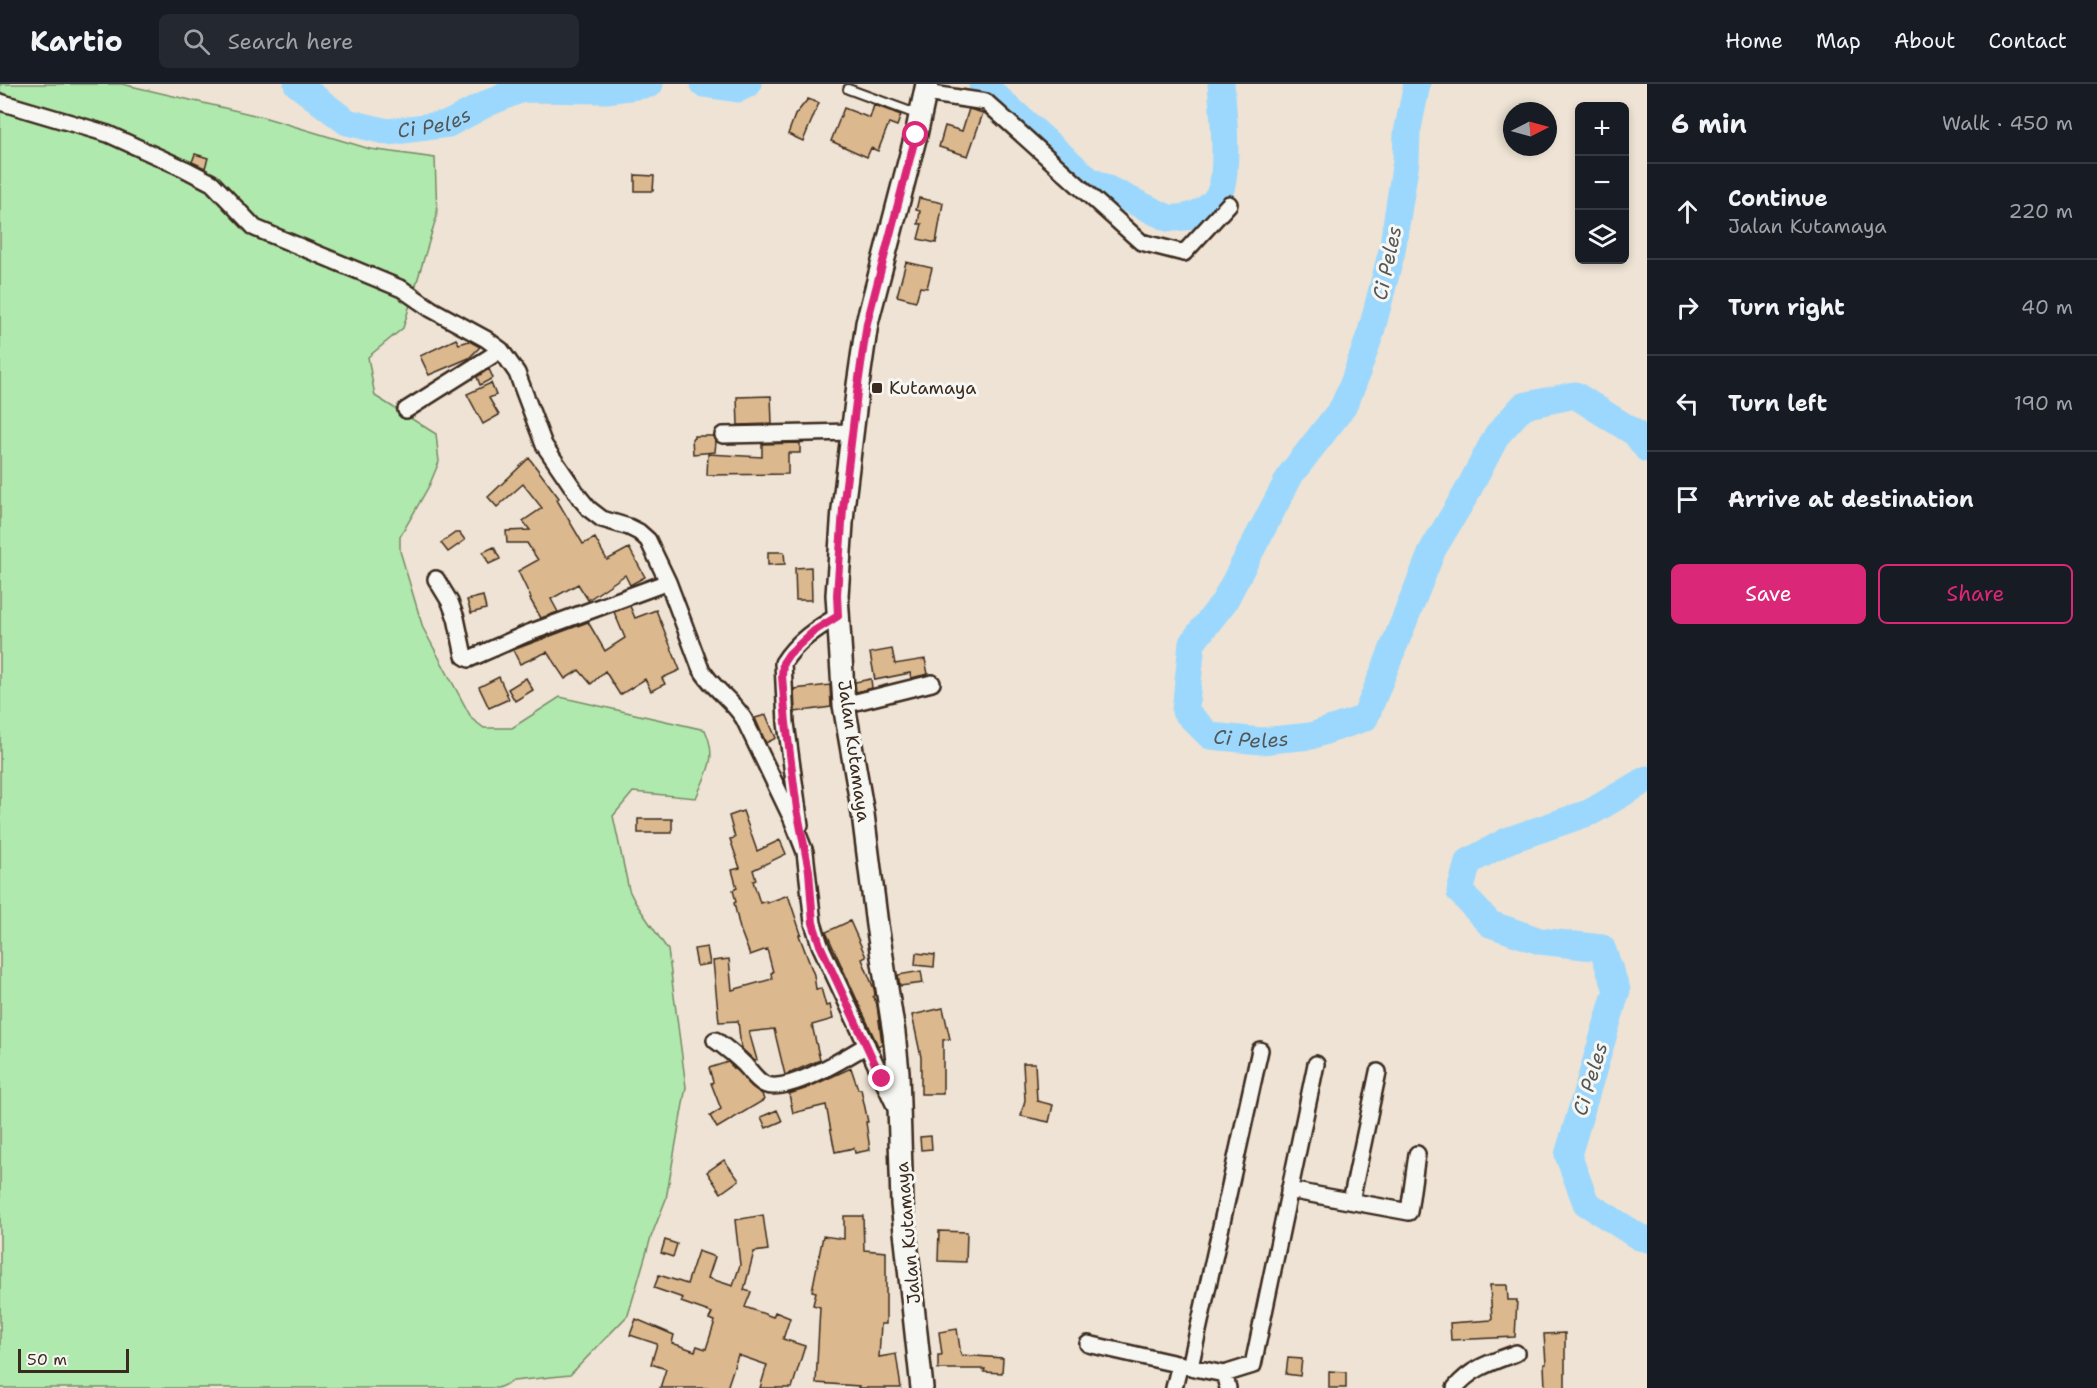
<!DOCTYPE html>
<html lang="en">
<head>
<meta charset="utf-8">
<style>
  :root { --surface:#171b24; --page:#242831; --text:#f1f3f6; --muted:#9ea1a6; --line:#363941; --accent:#db2777 }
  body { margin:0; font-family:"Shantell Sans",sans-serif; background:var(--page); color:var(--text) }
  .controls { position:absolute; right:18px; top:18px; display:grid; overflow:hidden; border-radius:9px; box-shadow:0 3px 9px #0003 }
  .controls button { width:54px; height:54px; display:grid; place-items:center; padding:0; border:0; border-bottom:2px solid var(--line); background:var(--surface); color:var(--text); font:30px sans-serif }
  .compass { position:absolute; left:1503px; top:18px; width:54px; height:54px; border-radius:50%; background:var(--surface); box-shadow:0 3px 9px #0003; rotate:84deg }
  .scale { position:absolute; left:18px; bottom:15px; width:111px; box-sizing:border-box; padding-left:6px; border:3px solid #3b2a1e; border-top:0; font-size:16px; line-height:21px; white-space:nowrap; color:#3b2a1e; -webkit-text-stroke:4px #f6f6f2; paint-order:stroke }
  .stop { position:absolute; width:18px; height:18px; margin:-14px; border:4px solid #db2777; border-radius:50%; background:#fff }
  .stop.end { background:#db2777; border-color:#fff; box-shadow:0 2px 6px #0008 }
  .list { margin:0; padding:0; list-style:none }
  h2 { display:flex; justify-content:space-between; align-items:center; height:78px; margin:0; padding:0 24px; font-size:26px }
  h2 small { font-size:20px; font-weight:400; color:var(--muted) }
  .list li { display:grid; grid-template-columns:39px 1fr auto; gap:18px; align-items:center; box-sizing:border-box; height:96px; padding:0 24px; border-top:2px solid var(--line) }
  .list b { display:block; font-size:22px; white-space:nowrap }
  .list p { margin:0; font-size:20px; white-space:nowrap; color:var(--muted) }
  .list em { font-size:20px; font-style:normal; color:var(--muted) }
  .actions { display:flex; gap:12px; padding:18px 24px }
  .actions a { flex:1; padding:14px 0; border:2px solid var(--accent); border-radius:9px; text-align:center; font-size:21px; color:var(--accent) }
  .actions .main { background:var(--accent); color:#fff }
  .icon { flex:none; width:33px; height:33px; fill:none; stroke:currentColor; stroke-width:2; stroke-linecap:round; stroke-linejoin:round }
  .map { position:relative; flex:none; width:1647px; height:1304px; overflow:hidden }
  header { display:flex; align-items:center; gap:36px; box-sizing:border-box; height:84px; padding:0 30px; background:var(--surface); border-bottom:2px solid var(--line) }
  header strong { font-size:28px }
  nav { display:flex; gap:33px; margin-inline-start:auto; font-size:21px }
  .search { width:420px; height:54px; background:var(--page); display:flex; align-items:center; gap:15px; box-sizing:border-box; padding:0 21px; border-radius:9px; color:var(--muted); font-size:22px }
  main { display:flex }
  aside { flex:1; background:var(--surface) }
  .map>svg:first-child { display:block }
</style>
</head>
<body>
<header>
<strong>Kartio</strong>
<div class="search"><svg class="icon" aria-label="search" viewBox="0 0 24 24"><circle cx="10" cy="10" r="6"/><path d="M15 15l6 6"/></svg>Search here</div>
<nav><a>Home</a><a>Map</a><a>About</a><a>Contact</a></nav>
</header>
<main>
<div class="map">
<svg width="1647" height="1304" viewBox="0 0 1647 1304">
  <rect width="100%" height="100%" fill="#eee3d4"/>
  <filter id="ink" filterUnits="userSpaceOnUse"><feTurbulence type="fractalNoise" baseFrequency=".0167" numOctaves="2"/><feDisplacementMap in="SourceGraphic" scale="12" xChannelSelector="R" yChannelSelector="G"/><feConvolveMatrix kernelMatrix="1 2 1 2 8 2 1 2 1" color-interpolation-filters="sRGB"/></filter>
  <g filter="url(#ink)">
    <!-- green -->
    <path fill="#b0e9ad" stroke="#768a66" stroke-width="1.5" d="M0,0H122L263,33L370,65L435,74L437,131L403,244L368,273L375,312L436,350L439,378L429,402L400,453V467L423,544L472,635L484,644H512L560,613L705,646C718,675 707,687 696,714L633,708L613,732L629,806L635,818L668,866L686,1003L666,1115L651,1153L628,1231L570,1291L513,1297L498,1304H0Z"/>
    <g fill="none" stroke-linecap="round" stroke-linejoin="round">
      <!-- river -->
      <g stroke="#9cd8fd" stroke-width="27">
        <path id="s1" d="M297,0L347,38L388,48L448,40L488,19L522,5L606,6L650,0"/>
        <path d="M703,0L738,5L748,0"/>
        <path d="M982,0L1089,96L1168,134C1187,135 1207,129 1218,112C1230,94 1223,23 1221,0"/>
        <path id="s2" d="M1417,0L1407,49L1406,77L1392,167L1371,248L1353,300L1343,323L1291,390L1224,518L1192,559L1185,627L1210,652L1261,657L1311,652L1365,634L1433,465L1466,410L1497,351L1523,322L1575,311L1635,349L1647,365"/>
        <path d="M1647,695L1591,728L1509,756L1468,778L1460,808L1490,840L1540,857L1602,864L1617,906L1568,1071L1586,1119L1639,1153L1647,1155"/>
      </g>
    </g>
    <!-- building -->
    <path fill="#dbb88d" stroke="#3b2a1e" stroke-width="1.5" d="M808,15L819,19L803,57L788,50L795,31Z
      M874,21L901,31L897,42L889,39L878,67L871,64L867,73L831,57L844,24L870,34Z
      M969,25L983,29L968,72L939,63L945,42L962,47Z
      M195,70L208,74L205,84L192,78Z
      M635,91L654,92L653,107H635Z
      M919,114L943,119L936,159L918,155L922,140H918L920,127L916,126Z
      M906,178L932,184L927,204L920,203L916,217L897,212Z
      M456,255L459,260L469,257L480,263L469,274L429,291L420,272Z
      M489,285L493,294L480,301L477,293Z
      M491,299L496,311L489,314L499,331L483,340L467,310Z
      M771,312L772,340L738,341L737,313Z
      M694,352H714L716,357L715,368L693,370L692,355L694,354Z
      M800,359V369H788V390L707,391L708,370L762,373V360Z
      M529,374L559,414L557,416L583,460L595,454L607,476L629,464L645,493L630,501L625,491L588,516L578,500L551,515L558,528L541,534L530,515L531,514L518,487L538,476L527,459H507L506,447L530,446L523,437L542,424L523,400L497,423L488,413Z
      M455,449H460L465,456L448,468L441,459Z
      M494,463L500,475L489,480L483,468Z
      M768,468H784L785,480L768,481Z
      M811,483L812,516H796L795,484Z
      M483,512L486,525L471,529L467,516Z
      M630,522L635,534L656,526L680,586L662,594L665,600L651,607L645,595L620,611L605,587L591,600L579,586L565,595L547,568L520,580L513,566L588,538L605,567L625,554L614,528Z
      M892,565L895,580L925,575L928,590L911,594L910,589L875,596L870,569Z
      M499,593L509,615L489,624L479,603Z
      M526,594L533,606L515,617L508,605Z
      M871,595L872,604L856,608L855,598Z
      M830,601L831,623L795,628L794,605Z
      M766,631L776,654L766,659L755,634Z
      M743,727L757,767L780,756L786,770L753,786L756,796L753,797L760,819L766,817L767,819L788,811L801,850L799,851L814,891L816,905L821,904L826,922L830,921L833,935L812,941L820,976L785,991L774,945L749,948L757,976L755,977L741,964L738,937L719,938L713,877L729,875L732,906L772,895L771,889L773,888L767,865L750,871L740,845L734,819L736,818L733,806L737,804L732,786L740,784L730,755L735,754L729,732Z
      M638,735H672V749H638Z
      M850,837L866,873L862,875L874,905L875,911L873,912L877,921L882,960L878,962L826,848Z
      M707,863L710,880L697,882L694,865Z
      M916,869L935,871L934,883L915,881Z
      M921,887L923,899L900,902L898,891Z
      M943,924L950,955L943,956V1010H921V973L912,931Z
      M728,978L752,1003L762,1010L764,1016L717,1044L710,1032L721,1025L711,999L713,998L709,984Z
      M1023,979H1035L1037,1017L1053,1021L1049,1038L1021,1032L1025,1016Z
      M851,984L858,1005H861L868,1038H866L870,1066L855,1069L854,1064L835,1068L826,1021L793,1029L789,1010L805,1005Z
      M777,1026L782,1037L766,1044L761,1033Z
      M931,1052L932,1065L921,1066L920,1053Z
      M724,1076L739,1096L721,1109L707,1088Z
      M763,1131L768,1166L754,1168L744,1206L751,1208L745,1223L773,1233L775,1228L790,1234L783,1255L805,1262L792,1304H760L767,1281L738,1271L727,1304H660L666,1285L651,1280L657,1260L630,1251L636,1235L674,1251L672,1259L695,1267L697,1262L706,1265L715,1237L709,1235L712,1229L681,1218L683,1214L654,1204L659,1191L687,1200L698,1167L715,1173L708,1194L733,1202L740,1181L735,1136Z
      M844,1132H863L864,1166L886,1168V1240H881L879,1273L896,1270L901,1304H858L859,1302L816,1299L820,1223L813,1221L816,1208L812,1207L823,1152L844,1155Z
      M939,1147L967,1148L966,1178L938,1177Z
      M665,1156L677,1160L673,1173L661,1169Z
      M1490,1201H1507L1508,1216H1517L1515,1253L1451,1256L1450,1239L1492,1236Z
      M957,1245L961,1271L1003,1274L1002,1289L984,1288L985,1285H938V1271H942L939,1248Z
      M1565,1249V1304H1545L1544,1280H1546L1544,1250Z
      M1288,1274L1302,1275L1300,1292L1286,1290Z
      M1329,1287L1346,1288V1304H1329Z"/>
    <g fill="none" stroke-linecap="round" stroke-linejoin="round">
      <!-- lane casing -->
      <g stroke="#3b2a1e" stroke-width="12">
        <path id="lane" d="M848,5L919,31"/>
      </g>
      <!-- street casing -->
      <g stroke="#3b2a1e" stroke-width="20">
        <path id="street" d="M925,9L986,18L1141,158L1184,169L1229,120
          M0,18L108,50L185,85L212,99L255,144L402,205L431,225L486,255L501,266L517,289L544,361L580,414L589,425L602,435L629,443L639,448L648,456L668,498L700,583C711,604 732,615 744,635L792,735L805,768L813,839L820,861L896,1024
          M406,326L501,266
          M723,351L852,348
          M436,495L450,518L456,534L464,572L469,575L526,550L668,498
          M844,621L932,599
          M800,741L786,639L783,579C796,558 817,544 838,532
          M715,956C725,963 735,971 744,980C750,986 756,996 764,1000C786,1011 847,973 867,961
          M1289,1106L1409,1128L1417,1070
          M1351,1117L1378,988
          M1088,1260L1190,1283
          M1224,1290L1190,1283L1260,966
          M1174,1304L1180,1280
          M1228,1304L1224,1290L1253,1281L1316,980
          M1455,1304C1471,1284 1492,1278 1516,1269"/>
      </g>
      <!-- secondary casing -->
      <g stroke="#3b2a1e" stroke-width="26">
        <path id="secondary" d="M922,1304L902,1120L898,988L894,949L877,841L863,730L844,621L837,511L843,425L858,301L867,239L916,51L927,0"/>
      </g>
      <!-- lane -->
      <use href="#lane" stroke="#f6f6f2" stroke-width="8"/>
      <!-- street -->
      <use href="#street" stroke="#f6f6f2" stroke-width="15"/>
      <!-- secondary -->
      <use href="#secondary" stroke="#f6f6f2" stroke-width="21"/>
    </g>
  </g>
  <g fill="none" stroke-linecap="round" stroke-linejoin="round" filter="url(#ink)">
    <!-- route -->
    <path stroke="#db2777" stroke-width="8" d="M882,995L820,861L813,839L809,787L797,725L786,639L782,592L783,579L789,570L814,547L838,532L837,511L843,425L858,301L867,239L916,51"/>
  </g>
  <!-- markers -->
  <rect fill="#3b2a1e" stroke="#f6f6f2" stroke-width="2" x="871" y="298" width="12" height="12" rx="3"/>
  <g text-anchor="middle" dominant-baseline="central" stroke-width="6" stroke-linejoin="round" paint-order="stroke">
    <!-- poi labels -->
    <g font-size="18" fill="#3b2a1e" stroke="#f6f6f2" text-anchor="start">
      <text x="889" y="304">Kutamaya</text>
    </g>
    <!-- street labels -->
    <g font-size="18" fill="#3b2a1e" stroke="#f6f6f2">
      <text transform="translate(854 667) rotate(82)">Jalan Kutamaya</text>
      <text transform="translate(908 1149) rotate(-95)">Jalan Kutamaya</text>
    </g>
    <!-- water labels -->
    <g font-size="20" font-style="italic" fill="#535656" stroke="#f6f6f2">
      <text stroke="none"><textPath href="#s1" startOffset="152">Ci Peles</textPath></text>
      <text transform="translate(1387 179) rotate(-78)">Ci Peles</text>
      <text stroke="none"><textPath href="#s2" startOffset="759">Ci Peles</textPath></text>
      <text transform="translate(1590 995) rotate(-73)">Ci Peles</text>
    </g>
  </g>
</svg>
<div class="controls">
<button>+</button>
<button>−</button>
<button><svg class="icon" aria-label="layers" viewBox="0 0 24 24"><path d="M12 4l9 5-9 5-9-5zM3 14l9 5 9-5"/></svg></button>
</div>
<svg class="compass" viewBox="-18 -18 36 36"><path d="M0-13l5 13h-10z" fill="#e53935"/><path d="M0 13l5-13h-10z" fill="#9ea1a6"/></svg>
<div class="scale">50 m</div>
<div class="stop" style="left:916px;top:51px"></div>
<div class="stop end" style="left:882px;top:995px"></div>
</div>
<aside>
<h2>6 min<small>Walk · 450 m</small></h2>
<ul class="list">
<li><svg class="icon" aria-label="ahead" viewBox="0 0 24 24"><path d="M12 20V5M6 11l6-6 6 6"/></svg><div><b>Continue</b><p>Jalan Kutamaya</p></div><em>220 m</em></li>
<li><svg class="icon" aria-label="right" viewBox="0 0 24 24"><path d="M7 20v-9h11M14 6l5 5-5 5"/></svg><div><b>Turn right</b></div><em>40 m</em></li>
<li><svg class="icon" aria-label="left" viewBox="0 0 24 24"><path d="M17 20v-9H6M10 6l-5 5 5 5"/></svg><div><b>Turn left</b></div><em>190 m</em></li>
<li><svg class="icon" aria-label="arrive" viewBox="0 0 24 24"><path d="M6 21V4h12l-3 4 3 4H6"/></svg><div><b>Arrive at destination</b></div></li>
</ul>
<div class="actions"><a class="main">Save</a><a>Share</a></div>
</aside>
</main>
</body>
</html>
